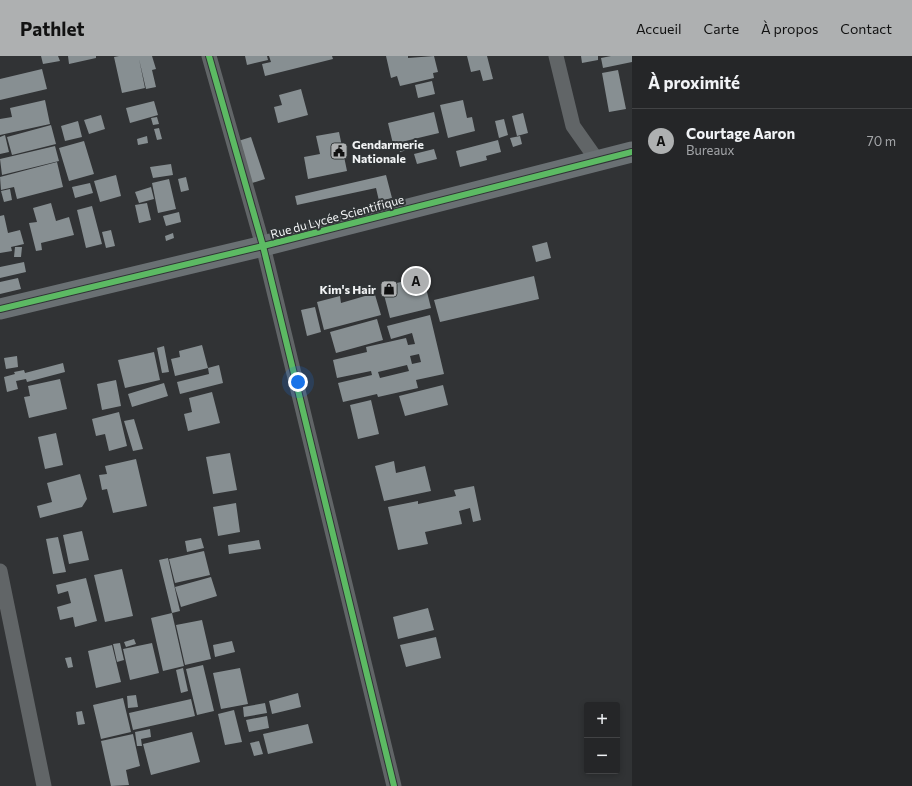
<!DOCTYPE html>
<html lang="fr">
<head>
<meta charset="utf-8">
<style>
  :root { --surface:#252628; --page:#313234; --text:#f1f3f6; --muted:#a3a5a8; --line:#424345; --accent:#aeb0b1 }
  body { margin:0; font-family:Commissioner,sans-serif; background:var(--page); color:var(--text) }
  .controls { position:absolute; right:12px; bottom:12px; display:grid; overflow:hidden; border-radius:4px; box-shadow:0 2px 6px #0003 }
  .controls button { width:36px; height:36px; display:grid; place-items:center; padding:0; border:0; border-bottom:1px solid var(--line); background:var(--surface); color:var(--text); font:20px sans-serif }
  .you { position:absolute; left:298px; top:326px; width:14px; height:14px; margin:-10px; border:3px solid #fff; border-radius:50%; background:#1a73e8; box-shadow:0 0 0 6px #1a73e833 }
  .badge { display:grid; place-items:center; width:26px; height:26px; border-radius:50%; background:var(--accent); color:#111; font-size:13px; font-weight:700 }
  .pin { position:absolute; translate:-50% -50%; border:2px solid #fff; box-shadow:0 1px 4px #0006 }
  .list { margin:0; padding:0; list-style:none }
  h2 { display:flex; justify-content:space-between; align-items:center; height:52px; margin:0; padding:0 16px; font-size:17px }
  h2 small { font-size:13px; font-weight:400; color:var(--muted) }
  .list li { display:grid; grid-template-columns:26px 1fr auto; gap:12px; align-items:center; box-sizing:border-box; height:64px; padding:0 16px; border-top:1px solid var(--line) }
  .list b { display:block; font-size:15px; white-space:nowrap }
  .list p { margin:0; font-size:13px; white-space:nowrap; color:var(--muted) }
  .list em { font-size:13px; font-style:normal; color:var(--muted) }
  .map { position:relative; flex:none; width:632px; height:730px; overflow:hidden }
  header { display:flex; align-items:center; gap:24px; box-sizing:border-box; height:56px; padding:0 20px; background:var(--accent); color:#111 }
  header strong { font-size:19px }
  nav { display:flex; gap:22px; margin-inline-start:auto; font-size:14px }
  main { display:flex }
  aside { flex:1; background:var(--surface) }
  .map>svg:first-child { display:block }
</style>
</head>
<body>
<header>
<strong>Pathlet</strong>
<nav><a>Accueil</a><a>Carte</a><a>À propos</a><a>Contact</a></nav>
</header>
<main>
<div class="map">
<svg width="632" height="730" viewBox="0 0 632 730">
  <rect width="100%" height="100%" fill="#313335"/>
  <!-- building -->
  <path fill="#878f92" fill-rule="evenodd" d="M41,0H58L60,5L43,8Z
    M68,0H96V2L69,8Z
    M119,0H152L156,13L152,14L156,31L146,33L139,3L145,32L122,37L114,1Z
    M245,0H267L268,4L247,9Z
    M269,0H332L333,3L265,20L262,8L271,6Z
    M386,0H408V2L434,0L438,16L433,17L434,22L400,30L397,20L391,22Z
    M467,0H487L493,23L483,25L480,14L471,16Z
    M581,0H598V4L582,7Z
    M611,0H632V6L603,12L601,2Z
    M42,13L47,33L0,44V23Z
    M618,14L626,53L609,56L602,17Z
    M432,25L435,38L418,42L415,29Z
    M301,33L308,59L278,67L274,51L282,49L279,39Z
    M45,44L50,68L0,79V63L12,61L10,52Z
    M463,44L467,62L472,61L475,75L448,82L440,49Z
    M154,45L158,59L130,67L126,52Z
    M434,56L439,77L393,88L388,67Z
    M523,57L528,77L517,80L512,60Z
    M101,59L105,73L89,78L84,64Z
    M157,61L159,68L153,69L151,62Z
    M504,63L508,79L499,82L495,65Z
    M78,65L82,81L65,85L61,70Z
    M51,69L56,88L12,99L7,81Z
    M159,72L162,83L157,84L154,73Z
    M339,76L347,115L308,123L304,101L320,98L316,80Z
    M5,79L9,96L0,98V81Z
    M147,80L148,87L138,89L137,83Z
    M520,80L522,88L513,91L510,82Z
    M251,81L265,123L249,128L235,86Z
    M498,84L501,96L486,100L487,104L460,111L456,95Z
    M84,85L94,118L69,125L59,92Z
    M409,88L411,93L400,96L399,91Z
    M55,90L59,105L2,119L0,103Z
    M434,93L437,103L417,108L414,98Z
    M57,106L63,131L17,143L14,131L1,134L0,121Z
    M171,108L173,119L153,122L150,111Z
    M116,119L121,140L100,146L94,125Z
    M386,119L392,142L379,145L376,132L297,149L295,140Z
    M186,121L189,134L181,136L178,123Z
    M169,123L176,153L158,157L152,127Z
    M90,127L93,137L75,142L72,131Z
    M151,131L154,143L139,147L135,136Z
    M10,133L12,144L4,146L1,135Z
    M51,147L56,165L69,161L74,179L41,187L42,194L36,195L29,167L37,166L33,152Z
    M147,147L151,164L139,167L135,149Z
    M92,150L102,188L86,192L77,154Z
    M179,156L181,166L166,170L163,160Z
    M4,159L8,177L20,174L24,188L11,191L12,195L0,197V160Z
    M111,174L115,190L106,192L102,176Z
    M173,177L174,182L166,185L165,180Z
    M547,186L551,202L536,206L532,190Z
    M15,191H22L21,201H14Z
    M24,206L26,216L0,222V211Z
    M423,220L431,252L390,262L382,231Z
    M534,220L539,243L440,266L434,244Z
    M18,222L21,233L0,238V226Z
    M373,232L381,259L324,274L317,246L340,240L341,247L365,240L364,234Z
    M315,251L321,276L307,280L301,254Z
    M430,259L444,318L416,324L418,332L378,341L377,338L343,346L338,327L372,319L371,315L337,322L333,304L367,296L366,291L406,282L408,289L415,288L412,277L391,283L387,270ZM419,298L421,306L412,308L410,300ZM407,309L409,315L380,322L378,316Z
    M377,263L383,284L336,297L330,276Z
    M202,289L208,312L219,309L223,327L180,338L177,326L209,318L208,312L175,320L171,303L180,301L179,295Z
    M164,290L169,316L162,317L157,292Z
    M154,296L160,324L125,332L118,304Z
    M17,300L18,311L6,313L4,302Z
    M63,307L65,316L27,326L26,323L16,325L18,333L7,336L4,321L15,318L14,316L24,314L25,317Z
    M60,323L67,353L29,362L24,341L30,340L28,330Z
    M116,324L121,350L102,354L97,328Z
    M164,327L168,340L132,351L128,338Z
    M443,329L448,349L405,360L399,340Z
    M212,336L220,367L188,375L184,358L192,356L189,342Z
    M371,344L379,378L358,383L350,349Z
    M119,356L127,390L109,395L105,378L96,380L92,363Z
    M134,363L143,393L133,395L124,365Z
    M56,377L63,409L45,413L38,381Z
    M230,397L237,434L213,438L206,401Z
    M136,403L147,450L113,457L107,433L102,434L99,419L107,418L105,410Z
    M394,405L396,417L425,410L431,435L384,445L375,410Z
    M80,418L87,443L82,451L40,462L37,450L52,446L47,427Z
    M474,430L481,464L473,466L470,452L459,455L462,468L425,476L428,488L398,494L388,451L418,445V448L456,440L454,434Z
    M236,447L240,476L218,480L213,451Z
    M82,475L89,504L69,508L63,479Z
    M58,481L66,516L53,518L46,483Z
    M201,482L204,492L187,496L185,485Z
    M259,484L261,493L229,498L228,489Z
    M204,495L210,519L175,527L169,503Z
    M168,502L180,555L172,557L159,504Z
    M122,513L133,560L105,566L94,519Z
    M211,521L217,540L181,551L175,531Z
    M86,522L97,565L75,571L73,561L60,564L57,551L71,547L68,535L58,538L56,529Z
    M428,552L434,574L398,583L393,561Z
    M172,557L184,610L163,615L151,562Z
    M202,564L211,603L185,609L176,569Z
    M436,581L441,602L406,611L400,589Z
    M134,583L136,588L126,591L124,586Z
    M232,585L235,596L215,601L213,589Z
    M120,587L124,604L117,606L113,588Z
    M152,587L159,617L130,624L123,593Z
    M112,589L121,626L96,632L88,595Z
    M71,601L73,611L68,612L65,602Z
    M203,609L214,655L197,659L186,613Z
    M183,612L188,635L181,637L176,614Z
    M240,612L248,648L221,653L213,617Z
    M298,637L301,651L272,658L269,645Z
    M136,639L138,651L128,652L127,640Z
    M123,642L131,676L101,683L93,649Z
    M191,643L195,660L133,674L129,657Z
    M265,647L267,657L244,661L243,651Z
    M234,654L242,686L225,689L218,658Z
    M82,655L85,668L78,669L76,656Z
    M267,660L269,672L249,676L246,664Z
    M308,668L313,687L268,698L263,678Z
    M150,673L151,681L141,683L142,690H137L135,676Z
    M192,676L200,706L151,719L143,688Z
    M133,678L140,710L126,714L129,729L111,730L101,685Z
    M259,685L263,698L254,700L250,687Z"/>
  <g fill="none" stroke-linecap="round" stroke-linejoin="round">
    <!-- street -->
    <path stroke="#616567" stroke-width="15" d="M209,0L263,190L394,730
      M556,0L573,70L597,104
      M0,515L44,730"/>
    <!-- secondary -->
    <path stroke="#6a7073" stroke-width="21" d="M0,253L263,190L632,96"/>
    <!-- cycleway casing -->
    <g stroke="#303436" stroke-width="8">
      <path id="cycleway" d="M209,0L263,190L394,730
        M0,253L263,190L632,96"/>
    </g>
    <!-- cycleway -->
    <use href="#cycleway" stroke="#5cba63" stroke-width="6"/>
  </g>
  <!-- icons -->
  <defs>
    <g id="civic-square" transform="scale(0.9)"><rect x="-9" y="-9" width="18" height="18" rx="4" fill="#aeb0b1" stroke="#303436"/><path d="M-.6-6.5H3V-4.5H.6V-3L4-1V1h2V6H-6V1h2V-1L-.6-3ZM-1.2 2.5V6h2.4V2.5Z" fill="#111"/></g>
    <g id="shop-square" transform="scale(0.9)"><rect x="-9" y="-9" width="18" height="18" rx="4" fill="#aeb0b1" stroke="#303436"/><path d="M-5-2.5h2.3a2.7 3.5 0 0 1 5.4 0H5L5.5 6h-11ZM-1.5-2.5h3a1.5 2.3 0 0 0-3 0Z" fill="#111"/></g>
  </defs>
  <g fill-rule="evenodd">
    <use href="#civic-square" x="339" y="95"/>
    <use href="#shop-square" x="389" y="233"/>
  </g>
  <g text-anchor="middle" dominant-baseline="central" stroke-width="4" stroke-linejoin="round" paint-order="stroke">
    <!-- poi labels -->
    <g font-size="12" font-weight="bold" fill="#f1f3f4" stroke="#303436" text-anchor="start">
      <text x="352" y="88">Gendarmerie<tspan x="352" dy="14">Nationale</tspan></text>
      <text x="376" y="233" text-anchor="end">Kim's Hair</text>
    </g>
    <!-- street labels -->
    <g font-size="12" fill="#f1f3f4" stroke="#303436">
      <text transform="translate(337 160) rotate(-15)">Rue du Lycée Scientifique</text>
    </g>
  </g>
</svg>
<div class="controls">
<button>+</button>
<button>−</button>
</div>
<div class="you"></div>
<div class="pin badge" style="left:416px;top:225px">A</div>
</div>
<aside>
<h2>À proximité<small></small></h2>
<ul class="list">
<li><span class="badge">A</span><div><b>Courtage Aaron</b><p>Bureaux</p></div><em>70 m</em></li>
</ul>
</aside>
</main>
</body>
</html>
